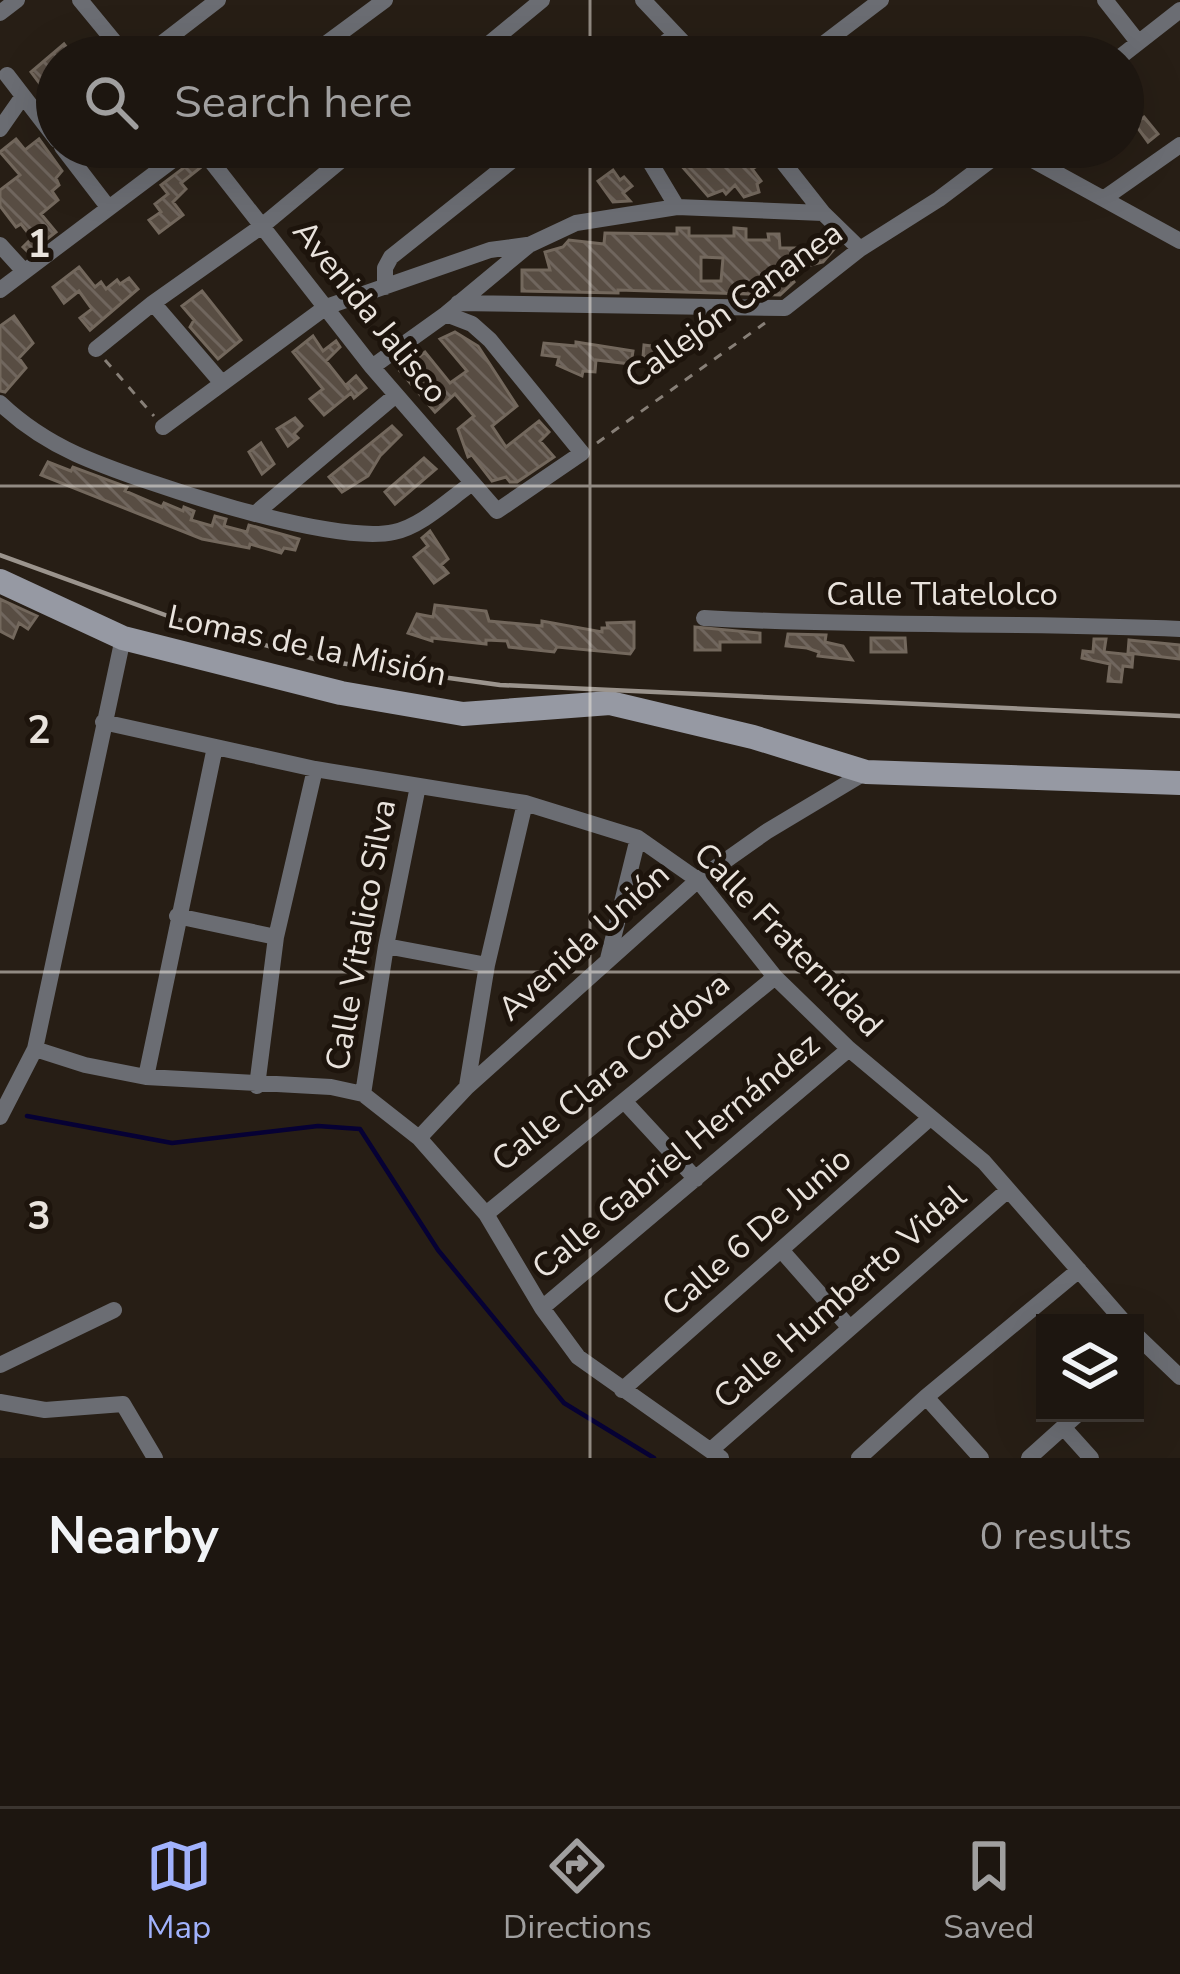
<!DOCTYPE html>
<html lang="en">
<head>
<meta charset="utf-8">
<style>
  :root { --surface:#1d1610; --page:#2a231e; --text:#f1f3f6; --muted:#a09f9f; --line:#3b3530; --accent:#a1b2fd }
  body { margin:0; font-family:"Nunito Sans",sans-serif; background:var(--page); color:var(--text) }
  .controls { position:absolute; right:36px; bottom:36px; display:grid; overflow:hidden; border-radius:0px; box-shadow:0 12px 48px #0002 }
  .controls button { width:108px; height:108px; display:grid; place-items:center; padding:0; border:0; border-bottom:3px solid var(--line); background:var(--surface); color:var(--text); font:60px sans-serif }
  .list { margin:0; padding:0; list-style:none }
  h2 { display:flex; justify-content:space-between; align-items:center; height:156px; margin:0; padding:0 48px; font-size:51px }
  h2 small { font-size:39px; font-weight:400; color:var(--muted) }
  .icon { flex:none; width:66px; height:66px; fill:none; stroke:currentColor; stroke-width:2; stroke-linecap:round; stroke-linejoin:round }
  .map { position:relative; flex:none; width:1180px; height:1458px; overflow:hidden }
  .search { position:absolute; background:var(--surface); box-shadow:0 12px 48px #0002; left:36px; right:36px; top:36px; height:132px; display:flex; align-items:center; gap:30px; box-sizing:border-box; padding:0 42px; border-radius:66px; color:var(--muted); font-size:45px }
  .sheet { height:348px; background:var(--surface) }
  nav { display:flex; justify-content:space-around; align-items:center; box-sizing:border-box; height:168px; border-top:3px solid var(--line); background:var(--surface); font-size:33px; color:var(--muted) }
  nav a { display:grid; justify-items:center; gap:6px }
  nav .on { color:var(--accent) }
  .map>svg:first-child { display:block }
</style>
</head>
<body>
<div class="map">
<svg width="1180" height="1458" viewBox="0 0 1180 1458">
  <defs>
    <pattern id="building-back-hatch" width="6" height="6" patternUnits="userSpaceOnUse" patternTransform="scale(3)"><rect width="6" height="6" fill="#584d43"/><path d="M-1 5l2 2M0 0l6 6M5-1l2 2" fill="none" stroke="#70665e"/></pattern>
  </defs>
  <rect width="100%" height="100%" fill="#271e15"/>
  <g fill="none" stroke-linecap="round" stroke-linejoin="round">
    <!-- stream -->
    <path stroke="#060134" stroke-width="4.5" d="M27,1116L172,1143L318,1126L360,1129L438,1250L564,1403L654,1458"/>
  </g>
  <!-- building -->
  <path fill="url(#building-back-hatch)" stroke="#73685d" stroke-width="3" fill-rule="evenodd" d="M64,44L74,57H57V71L40,84L31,72Z
    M1144,117L1158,134L1148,142L1135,124Z
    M16,139L25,150L39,139L62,171L56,178L59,185L52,191L58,200L41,214L56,232L29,253L23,247L32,238L21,224L16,227L0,206V190L20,175L0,152Z
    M665,147H700L703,151L708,147H741L757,166L752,169L761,181L757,184L759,192L744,197L735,185L726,194L723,190L708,196Z
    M194,160L200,168L181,183L186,189L173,202L183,215L159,233L149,220L161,212L155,204L168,194L161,185Z
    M613,170L620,180L624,177L632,186L623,193L630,201L613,202L598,181Z
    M677,228H689V236H734V228L746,229V240H769L768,234H779L780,248H816L828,238L835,248L823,262L799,268L783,266L794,282L780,295L618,290V293L522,291V270H550L545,252L563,247L569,240L604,244L605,233L677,234ZM701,257L723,258L721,281H701Z
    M79,267L95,287L101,282L106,289L117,280L120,284L129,278L138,289L90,330L80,318L92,309L79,291L64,303L53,287Z
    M202,291L241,340L218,359L190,327L194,320L182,306Z
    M14,316L33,343L19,358L26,368L5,392L0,391V326Z
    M455,332L478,346L517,406L492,426L506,447L539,421L549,432L540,441L554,457L517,482H510L506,477L492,481L472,455L468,457L458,429L474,416L455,394L435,412L400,371L425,352L450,383L467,371L440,339Z
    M313,336L323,351L336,341L340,347L326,361L349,390L346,385L356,376L366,388L354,398L351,393L324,415L310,399L323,389L293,352Z
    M576,342L633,351L631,364L596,360L595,372L583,371L582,376L557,365L559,357L542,355L544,343L576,346Z
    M644,345L668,348L670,357H643Z
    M295,418L302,426L294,434L298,438L288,446L277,429Z
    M392,426L401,435L380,456L368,476L342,492L329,477Z
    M261,443L274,464L262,474L249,452Z
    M424,458L436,469L395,504L385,492Z
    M48,462L71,471L73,467L127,487L125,491L162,507L164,503L183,511L184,507L194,511L191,520L212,526L215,516L226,519L224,526L247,532L249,525L299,539L295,550L284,548L281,553L250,544L249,548L202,539L41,475Z
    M430,531L448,559L441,565L448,573L434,583L414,557L428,546L422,538Z
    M0,599L37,616L28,629L19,623L13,638L0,631Z
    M435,605L486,611L489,621L542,626V621L602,632V628H608L607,623L634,622V648L630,654L557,647L554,652L509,647L507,641L486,640V644L432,638V641L408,633L417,614L433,617Z
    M695,627L760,633V642H720V650H695Z
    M788,634L826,635L825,642L843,646L852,660L818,656L819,652L807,648L786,646Z
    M871,638H905L906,652H871Z
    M1094,639H1106L1104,652L1133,655L1132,667L1123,666L1121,682L1108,681L1110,664L1082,658L1083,651L1093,652Z
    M1129,640L1180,645V659L1128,653Z"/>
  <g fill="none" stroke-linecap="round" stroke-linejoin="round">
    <!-- path -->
    <path stroke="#877f77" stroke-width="3" stroke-dasharray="9 9" stroke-linecap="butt" d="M105,360L154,416
      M597,443L765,323"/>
    <!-- street -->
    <path stroke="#6b6d73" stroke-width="16" d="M80,0L127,57
      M643,0L697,57
      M1105,0L1138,42
      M0,13L17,0
      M144,57L218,0
      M308,57L385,0
      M473,57L542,0
      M646,57L675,35
      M806,57L881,0
      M1120,57L1180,10
      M7,75L57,140
      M0,129L23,96
      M62,147L108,207
      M200,147L372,367L497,511L582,453L490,340L472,324L446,314
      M771,147L823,213L860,249
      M1009,147L1180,241
      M650,162L677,207
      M1106,197L1180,145
      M0,245L22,269
      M385,287V268L391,257L529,147
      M0,290L190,147
      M153,303L221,382
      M458,303L785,308L860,249L939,199L1008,147
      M96,349L153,303L262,226L357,147
      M372,367L446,314L529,245L576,223L677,207L823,213
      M0,403C22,424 48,441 76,454C136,481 333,546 394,532C422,526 448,500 471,484
      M163,427L326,307L490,250L527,245
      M257,512L396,395
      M704,618C862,627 1021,622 1180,629
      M103,722L315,769L525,803L638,838L698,880L775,977L849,1049L984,1162L1125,1323
      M177,916L276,937
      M386,946L487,965
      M608,959L638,838
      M35,1049L85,1065L146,1077L331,1087L363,1094L419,1138L486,1214L542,1308L578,1357L721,1458
      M146,1077L215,747
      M257,1086L276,937L315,769
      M467,1086L487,965L525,803
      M363,1094L386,946L418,786
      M624,1101L696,1179
      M0,1117L35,1049L123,638
      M419,1138L467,1087L698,880L766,832L866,772
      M486,1214L775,977
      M782,1251L849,1327
      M542,1308L849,1049
      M1135,1334L1180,1377
      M0,1365L114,1310
      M622,1390L930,1118
      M926,1397L981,1458
      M0,1402L45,1410L123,1404L155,1458
      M1064,1428L1091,1458
      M712,1449L1008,1190
      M859,1458L926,1397L1079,1270
      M1029,1458L1079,1413"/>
    <!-- secondary -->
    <path stroke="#9699a3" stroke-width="24" d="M0,581L123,638L341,693L463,714L610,703L753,737L866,772L1180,783"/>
    <!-- rail -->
    <path stroke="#9b948d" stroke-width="4.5" d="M0,555L190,624L318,660L500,685L1180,716"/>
  </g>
  <!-- grid -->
  <path fill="none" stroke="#e9e3dd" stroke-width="3" stroke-opacity="0.55" d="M590,0V57M590,147V1458M0,486H1180M0,972H1180"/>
  <g text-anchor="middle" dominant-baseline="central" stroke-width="10" stroke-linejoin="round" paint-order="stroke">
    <!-- street labels -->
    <g font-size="33" fill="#e9e3dd" stroke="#1d140c">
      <text transform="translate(734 305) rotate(-36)">Callejón Cananea</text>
      <text transform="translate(370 312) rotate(51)">Avenida Jalisco</text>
      <text x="942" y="594">Calle Tlatelolco</text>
      <text transform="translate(307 646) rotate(12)">Lomas de la Misión</text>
      <text transform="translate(361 935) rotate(-80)">Calle Vitalico Silva</text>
      <text transform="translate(788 940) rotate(46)">Calle Fraternidad</text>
      <text transform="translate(584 942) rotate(-42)">Avenida Unión</text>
      <text transform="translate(611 1072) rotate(-39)">Calle Clara Cordova</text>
      <text transform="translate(676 1156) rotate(-40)">Calle Gabriel Hernández</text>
      <text transform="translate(757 1232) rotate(-41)">Calle 6 De Junio</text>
      <text transform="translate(840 1297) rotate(-41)">Calle Humberto Vidal</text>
    </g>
  </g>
  <g font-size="39" text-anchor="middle" font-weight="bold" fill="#e9e3dd" stroke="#1d140c" stroke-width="10" stroke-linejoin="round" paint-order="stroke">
    <text x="39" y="257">1</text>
    <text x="39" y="743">2</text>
    <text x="39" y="1229">3</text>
  </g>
</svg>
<div class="controls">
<button><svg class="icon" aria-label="layers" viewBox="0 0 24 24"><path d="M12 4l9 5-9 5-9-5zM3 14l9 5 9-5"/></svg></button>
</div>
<div class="search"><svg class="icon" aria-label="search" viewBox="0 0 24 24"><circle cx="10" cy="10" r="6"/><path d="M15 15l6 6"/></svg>Search here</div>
</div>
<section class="sheet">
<h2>Nearby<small>0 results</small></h2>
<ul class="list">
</ul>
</section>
<nav>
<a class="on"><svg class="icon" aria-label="map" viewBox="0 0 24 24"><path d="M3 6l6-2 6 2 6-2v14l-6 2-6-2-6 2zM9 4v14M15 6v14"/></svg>Map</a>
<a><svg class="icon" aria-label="directions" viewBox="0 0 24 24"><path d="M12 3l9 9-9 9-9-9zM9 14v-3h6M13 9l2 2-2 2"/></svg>Directions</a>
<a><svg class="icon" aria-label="saved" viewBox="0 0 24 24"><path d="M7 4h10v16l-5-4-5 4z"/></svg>Saved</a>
</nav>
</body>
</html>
